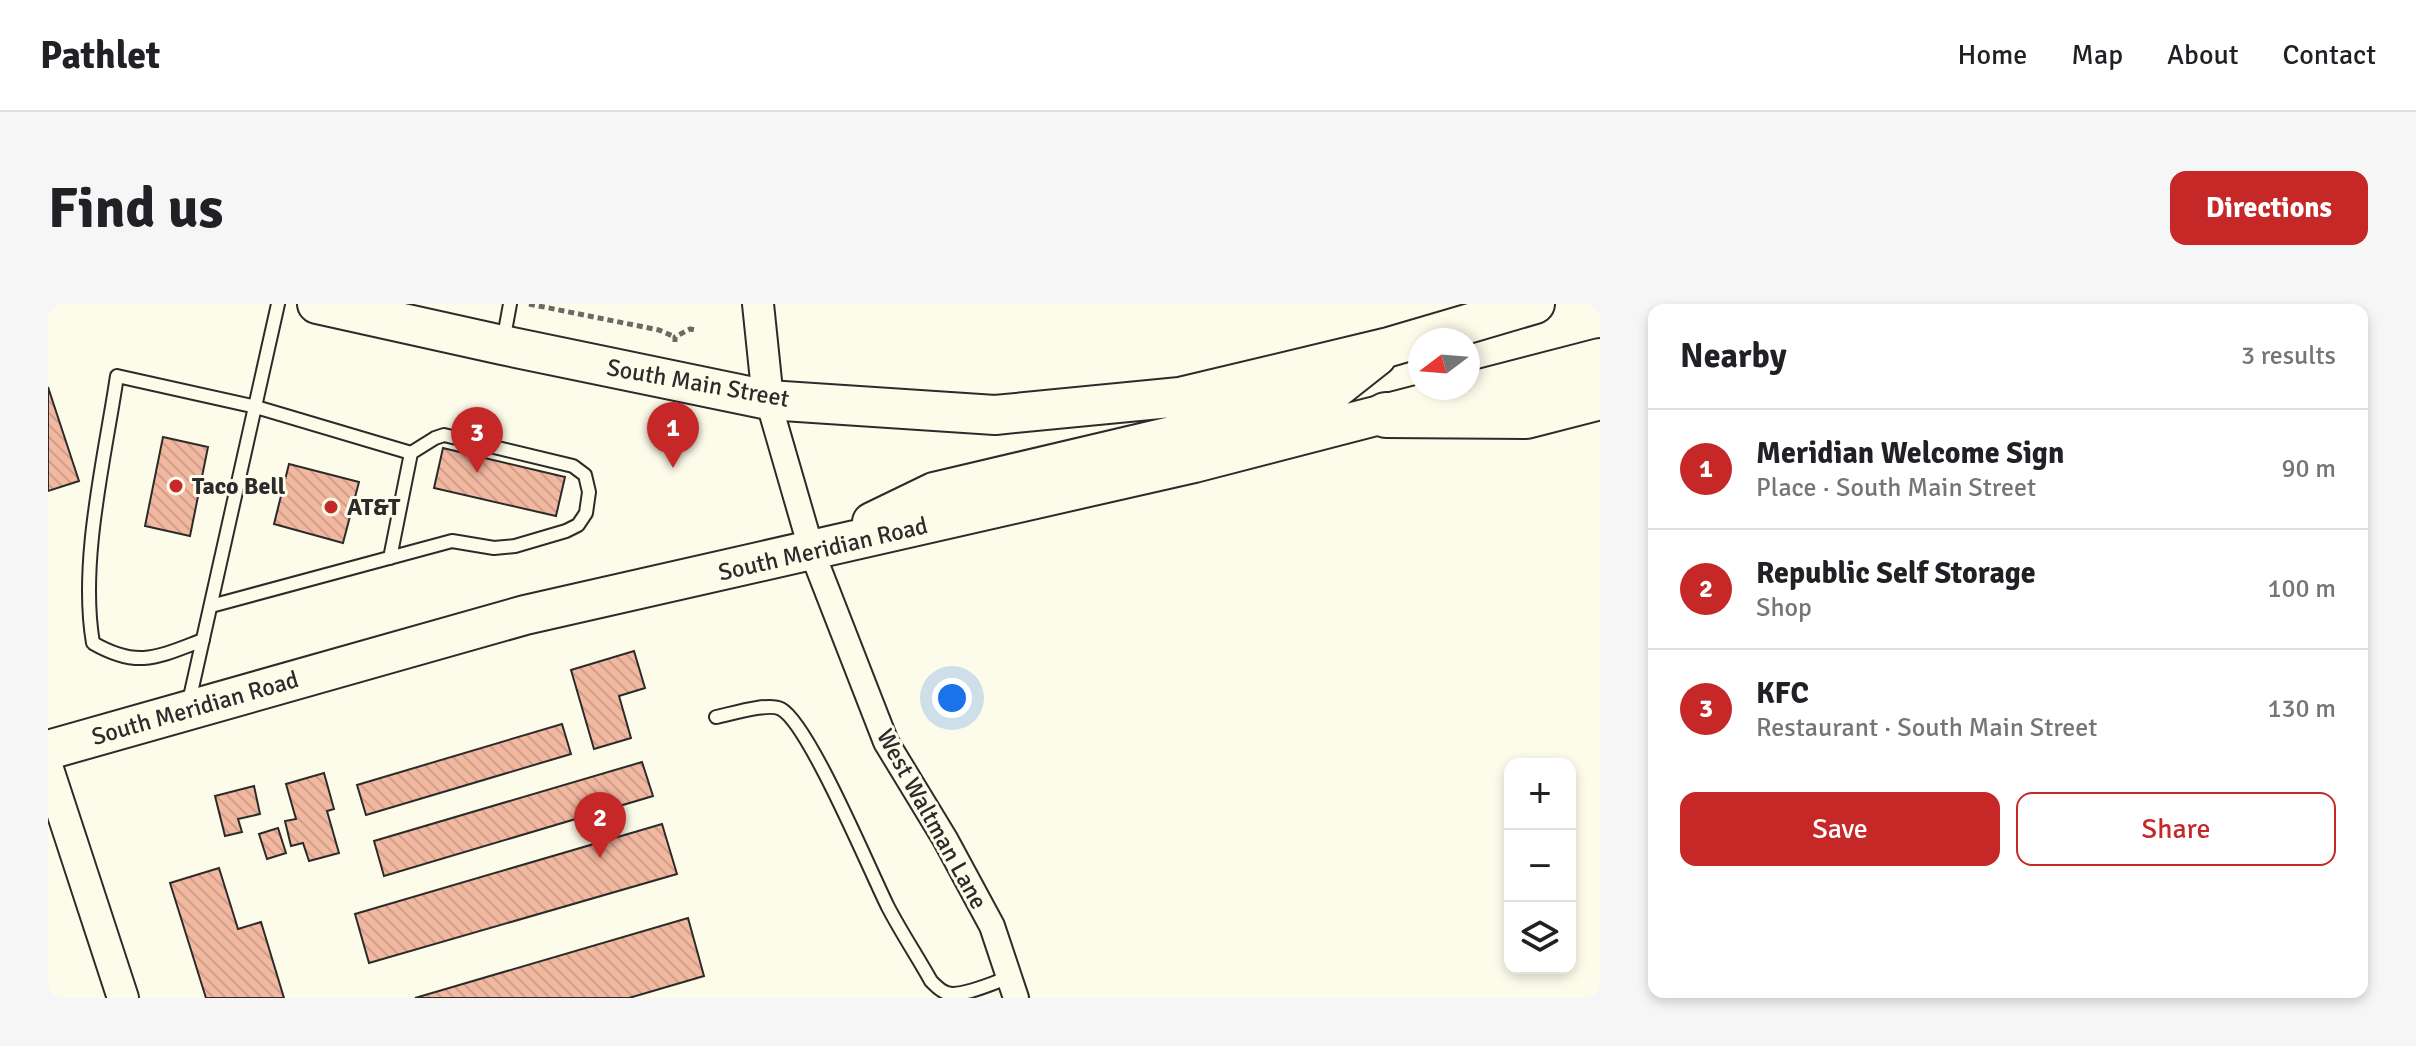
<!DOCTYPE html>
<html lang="en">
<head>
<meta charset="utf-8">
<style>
  :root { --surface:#fff; --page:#f6f6f6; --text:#202124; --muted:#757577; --line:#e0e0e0; --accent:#c62828 }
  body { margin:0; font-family:Signika,sans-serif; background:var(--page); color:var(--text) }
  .controls { position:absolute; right:24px; bottom:24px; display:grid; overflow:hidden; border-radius:16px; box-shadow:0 4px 12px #0003 }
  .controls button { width:72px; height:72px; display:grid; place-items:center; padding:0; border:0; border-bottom:2px solid var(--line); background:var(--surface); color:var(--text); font:40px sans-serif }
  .compass { position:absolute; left:1360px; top:24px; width:72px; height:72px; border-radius:50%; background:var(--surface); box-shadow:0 4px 12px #0003; rotate:254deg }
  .you { position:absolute; left:904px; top:394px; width:28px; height:28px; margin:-20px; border:6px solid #fff; border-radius:50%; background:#1a73e8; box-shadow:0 0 0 12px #1a73e833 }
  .badge { display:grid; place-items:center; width:52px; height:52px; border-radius:50%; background:var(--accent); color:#fff; font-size:26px; font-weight:700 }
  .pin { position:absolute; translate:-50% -66px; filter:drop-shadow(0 2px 4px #0008) }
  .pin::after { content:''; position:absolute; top:42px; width:28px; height:24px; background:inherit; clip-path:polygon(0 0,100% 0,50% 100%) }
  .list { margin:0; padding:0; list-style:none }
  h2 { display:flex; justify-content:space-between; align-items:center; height:104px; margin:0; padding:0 32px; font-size:34px }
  h2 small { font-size:26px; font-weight:400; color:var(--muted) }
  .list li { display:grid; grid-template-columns:52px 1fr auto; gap:24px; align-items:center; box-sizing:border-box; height:120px; padding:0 32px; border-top:2px solid var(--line) }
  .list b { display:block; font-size:30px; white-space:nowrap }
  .list p { margin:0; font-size:26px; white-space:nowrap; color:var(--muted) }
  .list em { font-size:26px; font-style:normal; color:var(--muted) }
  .actions { display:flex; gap:16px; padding:24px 32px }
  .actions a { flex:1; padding:18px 0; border:2px solid var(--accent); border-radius:16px; text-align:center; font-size:28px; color:var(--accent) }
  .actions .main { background:var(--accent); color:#fff }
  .icon { flex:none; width:44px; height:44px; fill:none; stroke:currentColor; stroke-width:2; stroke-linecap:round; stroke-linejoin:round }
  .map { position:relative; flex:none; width:1552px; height:694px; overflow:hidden; border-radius:16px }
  header { display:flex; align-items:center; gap:48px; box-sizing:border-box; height:112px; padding:0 40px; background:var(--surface); border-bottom:2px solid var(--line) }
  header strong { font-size:38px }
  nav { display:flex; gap:44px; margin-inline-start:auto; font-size:28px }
  .intro { display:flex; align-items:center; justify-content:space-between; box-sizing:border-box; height:192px; padding:0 48px }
  h1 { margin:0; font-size:56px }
  .button { padding:20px 36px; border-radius:16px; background:var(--accent); color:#fff; font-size:28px; font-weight:700 }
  main { display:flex; gap:48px; padding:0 48px }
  aside { flex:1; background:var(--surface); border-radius:16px; box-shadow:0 4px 12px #0003 }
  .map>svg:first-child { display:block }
</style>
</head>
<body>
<header>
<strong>Pathlet</strong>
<nav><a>Home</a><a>Map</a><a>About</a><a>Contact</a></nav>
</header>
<div class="intro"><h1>Find us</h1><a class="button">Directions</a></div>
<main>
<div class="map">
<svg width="1552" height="694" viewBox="0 0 1552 694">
  <defs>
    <pattern id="building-back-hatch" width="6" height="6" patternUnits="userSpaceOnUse" patternTransform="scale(2)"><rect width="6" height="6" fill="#f2b8a0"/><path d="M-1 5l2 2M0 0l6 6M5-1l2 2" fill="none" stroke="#d09e8a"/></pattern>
  </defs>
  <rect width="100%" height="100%" fill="#fdfbea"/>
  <!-- building -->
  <path fill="url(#building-back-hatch)" stroke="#2b2b2b" stroke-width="2" d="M0,83L31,177L0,187Z
    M115,133L160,143L142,232L97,222Z
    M395,144L517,173L508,212L386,184Z
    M241,160L311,178L295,239L226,220Z
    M586,347L597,384L571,392L583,434L546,445L523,366Z
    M514,420L523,450L318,511L309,481Z
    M594,458L605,492L336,572L326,537Z
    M276,469L286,505L279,507L291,549L261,557L255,539L243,542L237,517L248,515L238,480Z
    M206,482L212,510L190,515L194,528L177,532L167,492Z
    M614,520L629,570L321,659L307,610Z
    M230,524L238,549L219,555L211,530Z
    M171,564L190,625L213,618L236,694H158L122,579Z
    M640,614L656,672L581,694H367Z"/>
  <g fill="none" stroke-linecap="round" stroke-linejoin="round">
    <!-- service casing -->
    <g stroke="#2b2b2b" stroke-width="16">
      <path id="service" d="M455,38L462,0
        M163,302L404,237L446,244L467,242L518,227L530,221L538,209L541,188L537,171L525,162L396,131L387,134L363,149
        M155,336C110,353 90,365 45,339C31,258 57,153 69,72L208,103L363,149L342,254
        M140,402L230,0
        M668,413C683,410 720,398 733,405C761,420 822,567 840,603C853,628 869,652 883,677C888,682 892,687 899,689C913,694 947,678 962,673"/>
    </g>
    <!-- minor casing -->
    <g stroke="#2b2b2b" stroke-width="28">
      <path id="minor" d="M720,96L764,248L838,438L897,535L944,622L968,694"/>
    </g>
    <!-- tertiary casing -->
    <g stroke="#2b2b2b" stroke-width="34">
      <path id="tertiary" d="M710,0L720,96
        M0,465L75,694"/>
    </g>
    <!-- primary casing -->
    <g stroke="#2b2b2b" stroke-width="42">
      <path id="primary" d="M269,0L454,41L720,96L947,111L1132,93L1341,43L1487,0
        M824,218L886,188L1272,97L1329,52
        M0,446L477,311L1146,159L1552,54"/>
    </g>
    <!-- motorway casing -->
    <g stroke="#2b2b2b" stroke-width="48">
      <path id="motorway" d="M1338,111L1478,112L1552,93"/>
    </g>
    <!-- path -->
    <path stroke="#6a6964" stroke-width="5" stroke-dasharray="6 4" stroke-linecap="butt" d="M481,0L611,26L627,33
      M627,38V33L642,25L647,26"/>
    <!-- service -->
    <use href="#service" stroke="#fdfbea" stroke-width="12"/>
    <!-- minor -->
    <use href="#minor" stroke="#fdfbea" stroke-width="24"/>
    <!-- tertiary -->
    <use href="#tertiary" stroke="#fdfbea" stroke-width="30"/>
    <!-- primary -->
    <use href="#primary" stroke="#fdfbea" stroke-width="38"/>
    <!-- motorway -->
    <use href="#motorway" stroke="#fdfbea" stroke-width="44"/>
  </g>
  <!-- markers -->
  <g fill="#c62828" stroke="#fdfbea" stroke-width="3">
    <circle cx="128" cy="182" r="8"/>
    <circle cx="283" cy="203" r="8"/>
  </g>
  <g text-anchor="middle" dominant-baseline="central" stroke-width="6" stroke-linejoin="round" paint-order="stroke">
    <!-- street labels -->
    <g font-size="24" fill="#2b2b2b" stroke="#fdfbea">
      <text transform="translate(650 79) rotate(10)">South Main Street</text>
      <text transform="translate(775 245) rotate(-13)">South Meridian Road</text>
      <text transform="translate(147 404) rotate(-16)">South Meridian Road</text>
      <text transform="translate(884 515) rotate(61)">West Waltman Lane</text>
    </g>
    <!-- poi labels -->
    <g font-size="24" font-weight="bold" fill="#2b2b2b" stroke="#fdfbea" text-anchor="start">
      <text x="144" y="182">Taco Bell</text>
      <text x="299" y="203">AT&amp;T</text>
    </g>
  </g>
</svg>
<div class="controls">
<button>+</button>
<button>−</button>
<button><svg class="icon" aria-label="layers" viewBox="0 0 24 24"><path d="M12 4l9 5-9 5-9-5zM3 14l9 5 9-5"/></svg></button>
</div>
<svg class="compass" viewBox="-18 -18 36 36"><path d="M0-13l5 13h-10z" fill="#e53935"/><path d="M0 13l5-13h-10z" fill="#757577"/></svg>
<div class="you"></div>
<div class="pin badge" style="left:625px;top:164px">1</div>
<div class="pin badge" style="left:552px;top:554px">2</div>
<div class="pin badge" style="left:429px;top:169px">3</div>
</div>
<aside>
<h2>Nearby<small>3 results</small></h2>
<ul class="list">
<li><span class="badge">1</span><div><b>Meridian Welcome Sign</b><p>Place · South Main Street</p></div><em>90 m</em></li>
<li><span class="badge">2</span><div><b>Republic Self Storage</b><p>Shop</p></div><em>100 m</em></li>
<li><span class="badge">3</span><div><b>KFC</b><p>Restaurant · South Main Street</p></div><em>130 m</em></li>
</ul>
<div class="actions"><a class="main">Save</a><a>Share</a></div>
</aside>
</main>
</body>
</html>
